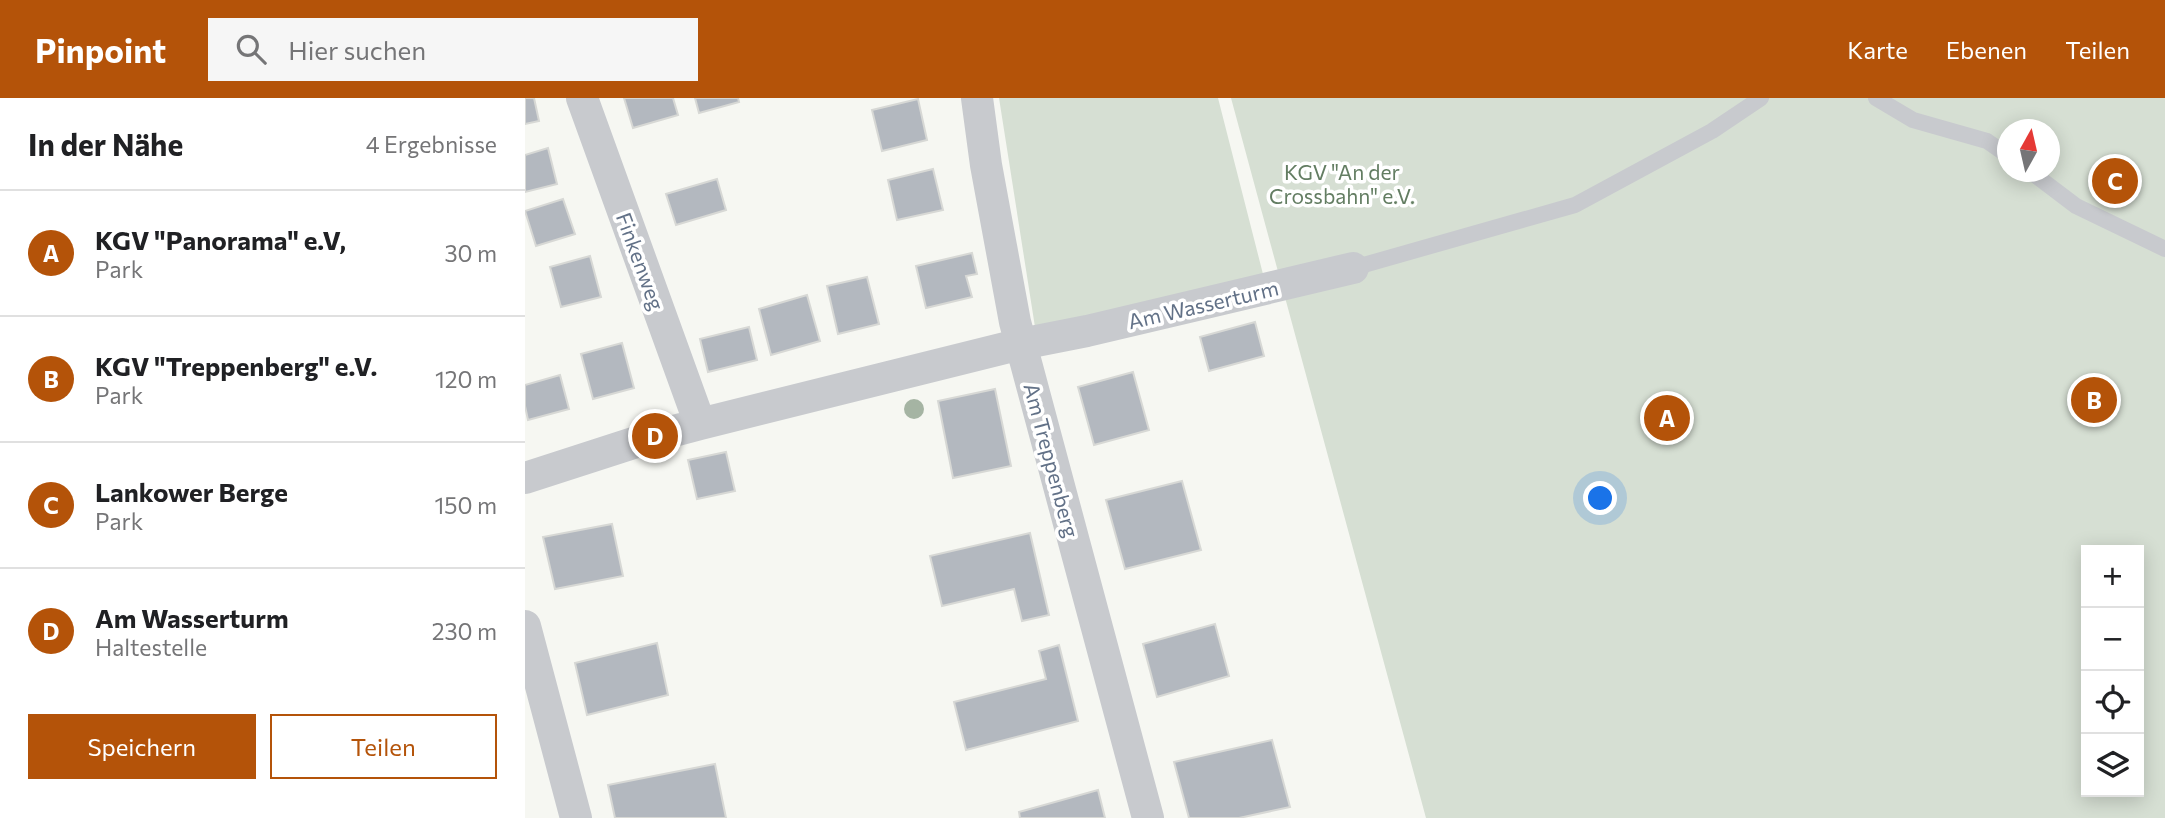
<!DOCTYPE html>
<html lang="de">
<head>
<meta charset="utf-8">
<style>
  :root { --surface:#fff; --page:#f6f6f6; --text:#202124; --muted:#757577; --line:#e0e0e0; --accent:#b45309 }
  body { margin:0; font-family:Commissioner,sans-serif; background:var(--page); color:var(--text) }
  .controls { position:absolute; right:21px; bottom:21px; display:grid; overflow:hidden; border-radius:0px; box-shadow:0 4px 18px #0003 }
  .controls button { width:63px; height:63px; display:grid; place-items:center; padding:0; border:0; border-bottom:2px solid var(--line); background:var(--surface); color:var(--text); font:35px sans-serif }
  .compass { position:absolute; left:1472px; top:21px; width:63px; height:63px; border-radius:50%; background:var(--surface); box-shadow:0 4px 18px #0003; rotate:8deg }
  .you { position:absolute; left:1076px; top:401px; width:24px; height:24px; margin:-18px; border:5px solid #fff; border-radius:50%; background:#1a73e8; box-shadow:0 0 0 10px #1a73e833 }
  .badge { display:grid; place-items:center; width:46px; height:46px; border-radius:50%; background:var(--accent); color:#fff; font-size:23px; font-weight:700 }
  .pin { position:absolute; translate:-50% -50%; border:4px solid #fff; box-shadow:0 2px 7px #0006 }
  .list { margin:0; padding:0; list-style:none }
  h2 { display:flex; justify-content:space-between; align-items:center; height:91px; margin:0; padding:0 28px; font-size:30px }
  h2 small { font-size:23px; font-weight:400; color:var(--muted) }
  .list li { display:grid; grid-template-columns:46px 1fr auto; gap:21px; align-items:center; box-sizing:border-box; height:126px; padding:0 28px; border-top:2px solid var(--line) }
  .list b { display:block; font-size:26px; white-space:nowrap }
  .list p { margin:0; font-size:23px; white-space:nowrap; color:var(--muted) }
  .list em { font-size:23px; font-style:normal; color:var(--muted) }
  .actions { display:flex; gap:14px; padding:21px 28px }
  .actions a { flex:1; padding:16px 0; border:2px solid var(--accent); border-radius:0px; text-align:center; font-size:24px; color:var(--accent) }
  .actions .main { background:var(--accent); color:#fff }
  .icon { flex:none; width:38px; height:38px; fill:none; stroke:currentColor; stroke-width:2; stroke-linecap:round; stroke-linejoin:round }
  .map { position:relative; flex:none; width:1640px; height:720px; overflow:hidden }
  header { display:flex; align-items:center; gap:42px; box-sizing:border-box; height:98px; padding:0 35px; background:var(--accent); color:#fff }
  header strong { font-size:33px }
  nav { display:flex; gap:38px; margin-inline-start:auto; font-size:24px }
  .search { width:490px; height:63px; background:var(--page); display:flex; align-items:center; gap:18px; box-sizing:border-box; padding:0 24px; border-radius:0px; color:var(--muted); font-size:26px }
  main { display:flex }
  aside { flex:1; background:var(--surface) }
  .map>svg:first-child { display:block }
</style>
</head>
<body>
<header>
<strong>Pinpoint</strong>
<div class="search"><svg class="icon" aria-label="search" viewBox="0 0 24 24"><circle cx="10" cy="10" r="6"/><path d="M15 15l6 6"/></svg>Hier suchen</div>
<nav><a>Karte</a><a>Ebenen</a><a>Teilen</a></nav>
</header>
<main>
<aside>
<h2>In der Nähe<small>4 Ergebnisse</small></h2>
<ul class="list">
<li><span class="badge">A</span><div><b>KGV &quot;Panorama&quot; e.V,</b><p>Park</p></div><em>30 m</em></li>
<li><span class="badge">B</span><div><b>KGV &quot;Treppenberg&quot; e.V.</b><p>Park</p></div><em>120 m</em></li>
<li><span class="badge">C</span><div><b>Lankower Berge</b><p>Park</p></div><em>150 m</em></li>
<li><span class="badge">D</span><div><b>Am Wasserturm</b><p>Haltestelle</p></div><em>230 m</em></li>
</ul>
<div class="actions"><a class="main">Speichern</a><a>Teilen</a></div>
</aside>
<div class="map">
<svg width="1640" height="720" viewBox="0 0 1640 720">
  <rect width="100%" height="100%" fill="#f6f7f2"/>
  <!-- green -->
  <path fill="#d6dfd3" fill-rule="evenodd" d="M474,0H693L739,180L510,229Z
    M706,0H1640V720H901ZM1482,32H1524V74H1482ZM1561,452H1614V694H1561Z"/>
  <!-- building -->
  <path fill="#b3b8bf" stroke="#d7d8d5" stroke-width="2" d="M0,0H9L14,23L0,26Z
    M99,0H148L153,17L108,30Z
    M170,0H213L214,4L174,15Z
    M393,1L402,42L357,53L347,12Z
    M23,50L32,86L0,94V57Z
    M408,71L418,112L372,122L363,82Z
    M192,81L201,112L151,127L141,96Z
    M38,101L50,136L11,148L0,113Z
    M447,155L452,176L441,178L447,199L401,210L391,168Z
    M65,158L76,199L36,209L25,169Z
    M342,179L354,226L313,236L302,188Z
    M282,197L295,243L246,257L234,211Z
    M730,224L739,258L684,273L675,239Z
    M224,229L232,262L183,274L175,241Z
    M97,245L109,290L68,301L56,256Z
    M608,274L624,332L569,347L553,289Z
    M35,277L44,311L3,322L0,308V287Z
    M470,291L486,368L428,380L413,303Z
    M201,354L210,393L172,401L163,362Z
    M657,383L676,452L600,471L581,402Z
    M87,426L98,478L30,491L18,439Z
    M505,435L524,517L497,523L489,491L417,508L405,458Z
    M690,526L704,578L632,599L618,546Z
    M132,545L143,597L62,617L50,565Z
    M534,547L553,623L441,652L429,604L521,581L514,553Z
    M747,642L765,709L714,720H664L649,664Z
    M190,666L201,720H90L83,687Z
    M573,692L580,720H495L494,714Z"/>
  <g fill="none" stroke-linecap="round" stroke-linejoin="round">
    <!-- service -->
    <path stroke="#c8cace" stroke-width="16" d="M1351,0L1388,22L1462,43L1482,57
      M1506,74L1551,108L1640,151
      M828,170L1050,107L1187,33L1236,0"/>
    <!-- minor -->
    <path stroke="#c8cace" stroke-width="32" d="M57,0L175,326
      M452,0L461,67L490,224L623,720
      M0,380L130,338L175,326L496,246L562,233L828,170
      M0,528L51,720"/>
  </g>
  <!-- trees -->
  <circle fill="#a5b4a3" cx="389" cy="311" r="10"/>
  <g text-anchor="middle" dominant-baseline="central" stroke-width="7" stroke-linejoin="round" paint-order="stroke">
    <!-- park labels -->
    <g font-size="21" fill="#637d62" stroke="#fff">
      <text x="817" y="73">KGV "An der<tspan x="817" dy="24">Crossbahn" e.V.</tspan></text>
    </g>
    <!-- street labels -->
    <g font-size="21" fill="#627187" stroke="#fff">
      <text transform="translate(116 163) rotate(70)">Finkenweg</text>
      <text transform="translate(678 206) rotate(-13)">Am Wasserturm</text>
      <text transform="translate(527 362) rotate(75)">Am Treppenberg</text>
    </g>
  </g>
</svg>
<div class="controls">
<button>+</button>
<button>−</button>
<button><svg class="icon" aria-label="locate" viewBox="0 0 24 24"><circle cx="12" cy="12" r="6"/><path d="M12 2v4M12 18v4M2 12h4M18 12h4"/></svg></button>
<button><svg class="icon" aria-label="layers" viewBox="0 0 24 24"><path d="M12 4l9 5-9 5-9-5zM3 14l9 5 9-5"/></svg></button>
</div>
<svg class="compass" viewBox="-18 -18 36 36"><path d="M0-13l5 13h-10z" fill="#e53935"/><path d="M0 13l5-13h-10z" fill="#757577"/></svg>
<div class="you"></div>
<div class="pin badge" style="left:1142px;top:320px">A</div>
<div class="pin badge" style="left:1569px;top:302px">B</div>
<div class="pin badge" style="left:1590px;top:83px">C</div>
<div class="pin badge" style="left:130px;top:338px">D</div>
</div>
</main>
</body>
</html>
